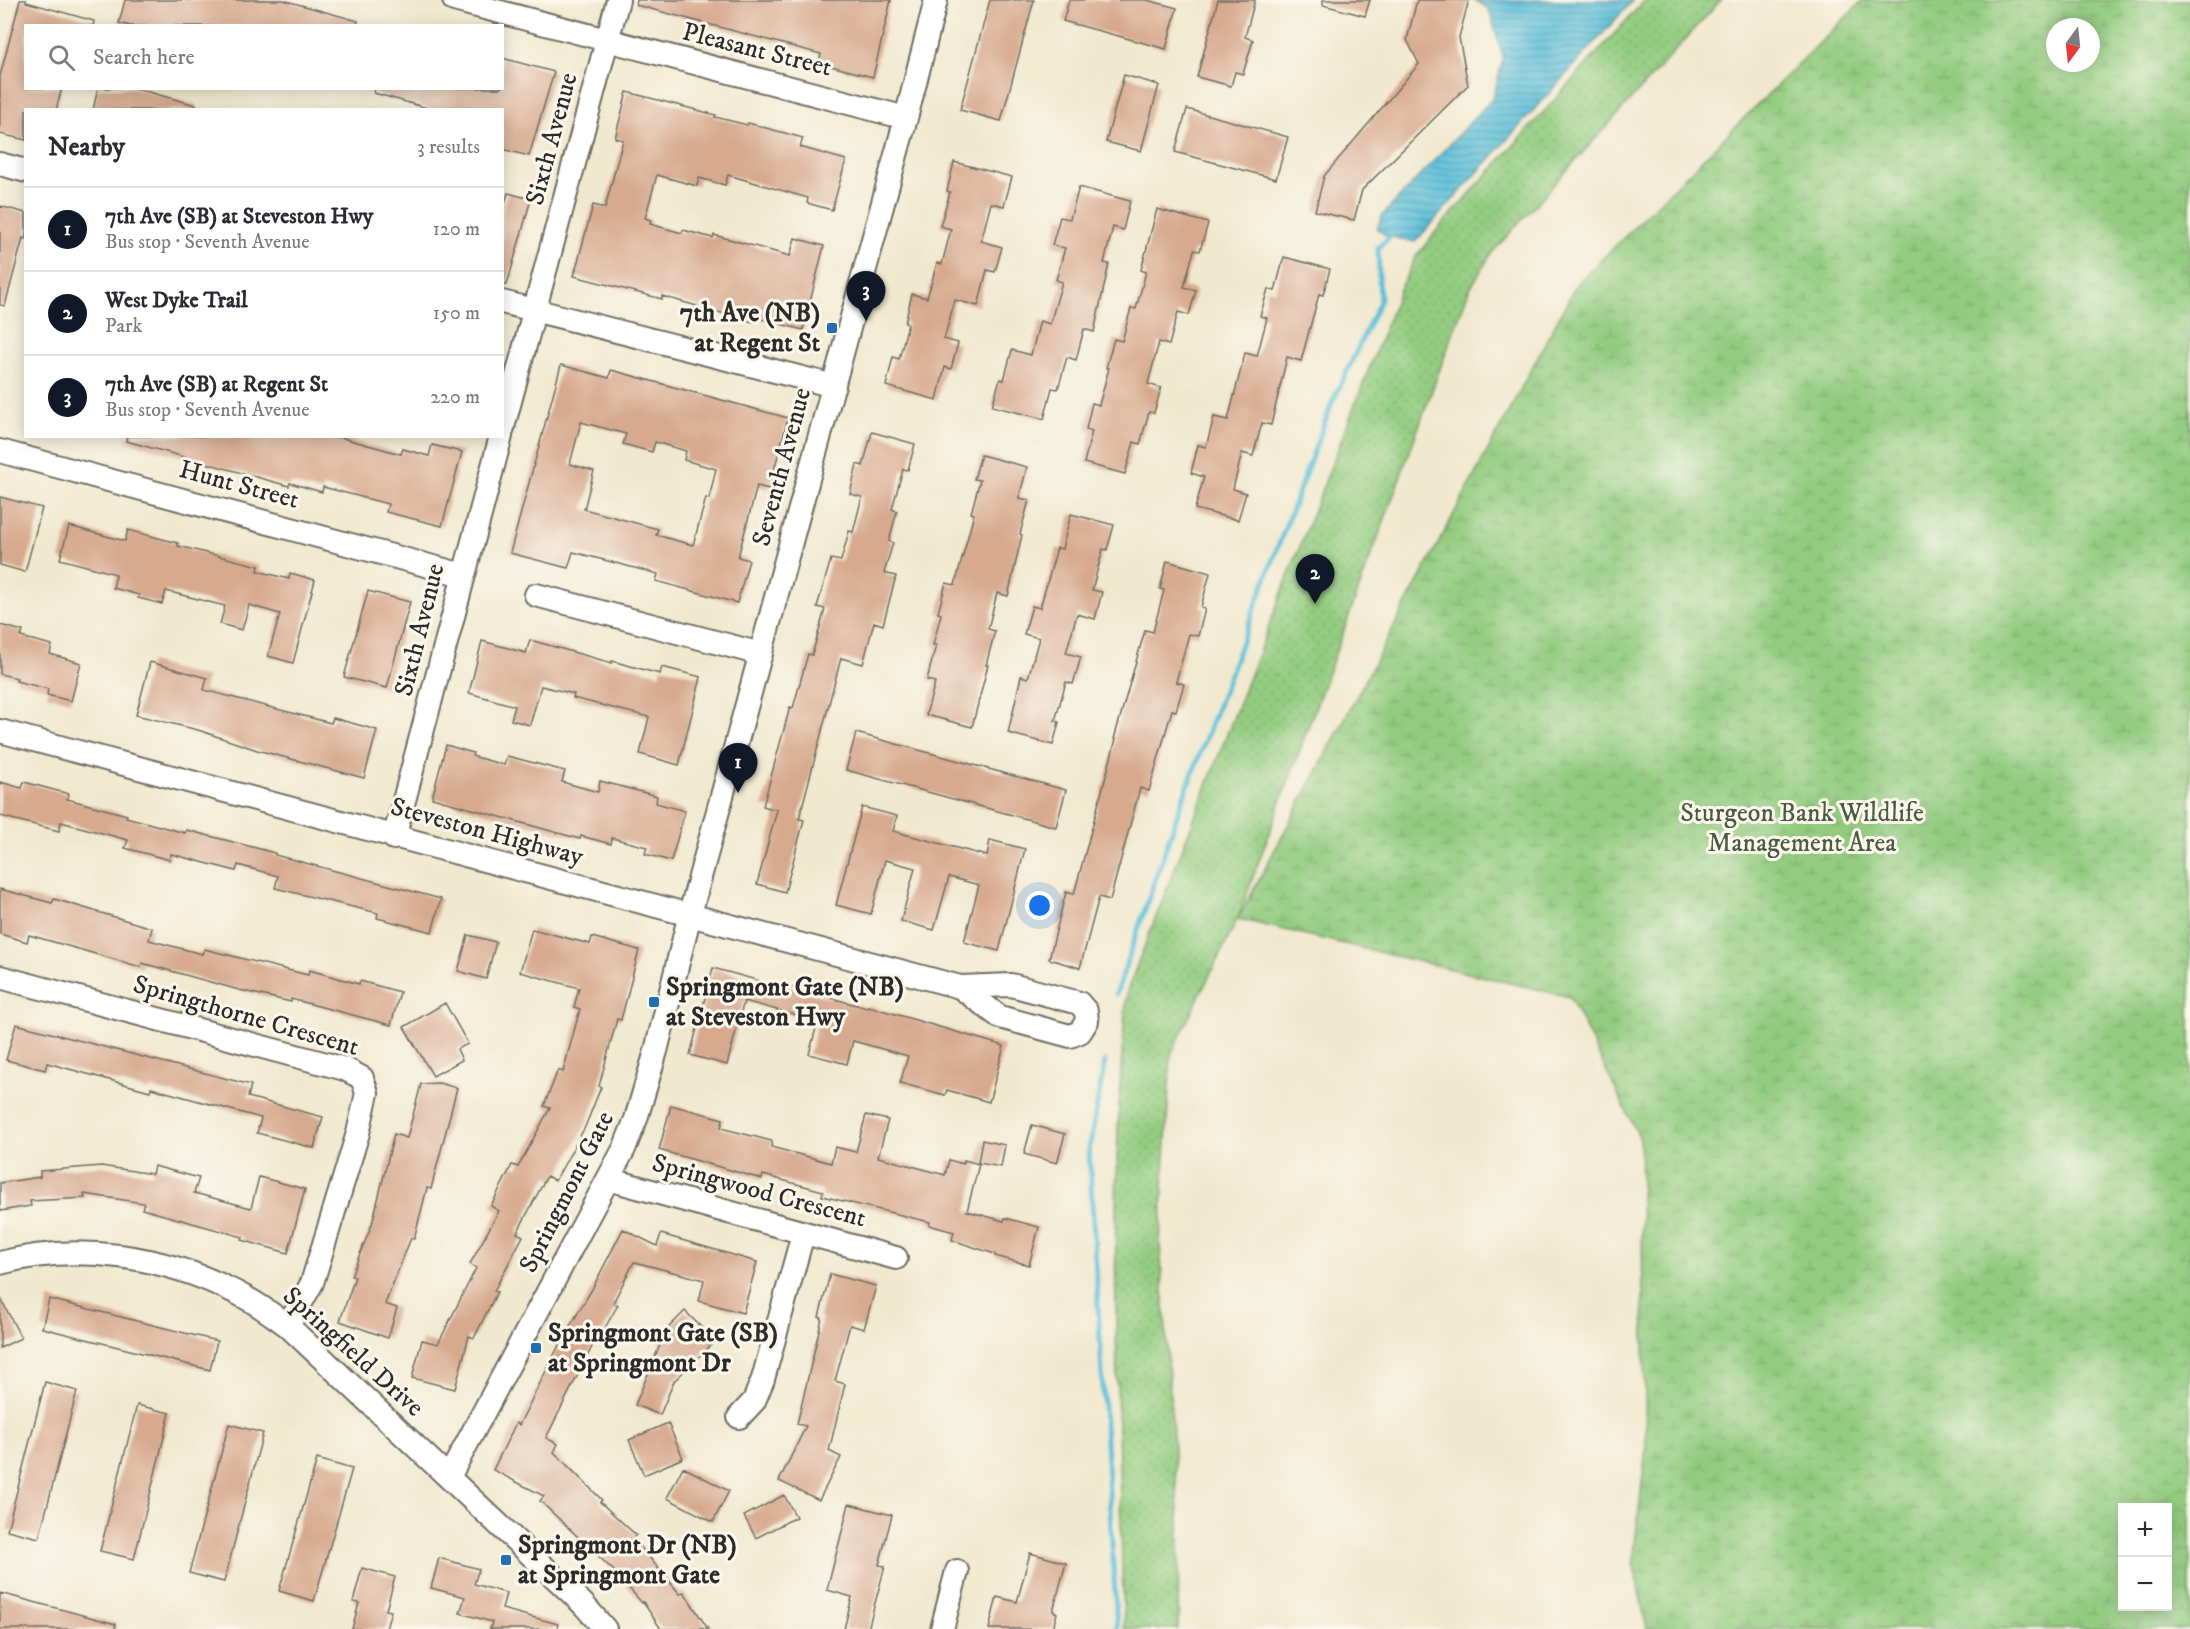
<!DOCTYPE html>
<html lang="en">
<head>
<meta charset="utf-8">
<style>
  :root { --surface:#fff; --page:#f7f7f7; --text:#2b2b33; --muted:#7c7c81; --line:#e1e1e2; --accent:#111827 }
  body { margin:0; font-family:"IM FELL DW Pica",serif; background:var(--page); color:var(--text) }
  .controls { position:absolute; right:18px; bottom:18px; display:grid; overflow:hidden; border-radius:0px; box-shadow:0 3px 15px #0003 }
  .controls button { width:54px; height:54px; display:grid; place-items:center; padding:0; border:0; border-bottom:2px solid var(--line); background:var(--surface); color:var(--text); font:30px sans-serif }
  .compass { position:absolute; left:2046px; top:18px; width:54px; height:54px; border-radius:50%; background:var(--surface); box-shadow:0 3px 15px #0003; rotate:195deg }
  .you { position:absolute; left:1040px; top:906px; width:21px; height:21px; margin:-15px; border:4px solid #fff; border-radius:50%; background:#1a73e8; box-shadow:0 0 0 9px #1a73e833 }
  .badge { display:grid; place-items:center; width:39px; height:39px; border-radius:50%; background:var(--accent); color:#fff; font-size:20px; font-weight:700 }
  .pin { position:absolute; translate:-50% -50px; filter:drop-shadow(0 2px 3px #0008) }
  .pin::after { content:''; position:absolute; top:32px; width:21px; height:18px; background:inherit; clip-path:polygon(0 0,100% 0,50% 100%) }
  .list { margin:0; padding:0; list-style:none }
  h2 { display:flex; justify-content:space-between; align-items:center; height:78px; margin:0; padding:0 24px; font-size:26px }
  h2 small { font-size:20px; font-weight:400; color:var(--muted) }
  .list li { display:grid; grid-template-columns:39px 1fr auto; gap:18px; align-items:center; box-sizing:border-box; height:84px; padding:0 24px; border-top:2px solid var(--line) }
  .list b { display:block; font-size:22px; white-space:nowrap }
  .list p { margin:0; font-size:20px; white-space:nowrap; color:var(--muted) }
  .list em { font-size:20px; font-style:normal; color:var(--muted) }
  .icon { flex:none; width:33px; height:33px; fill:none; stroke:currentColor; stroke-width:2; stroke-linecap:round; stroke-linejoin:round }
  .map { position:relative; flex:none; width:2190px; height:1629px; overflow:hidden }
  .search { position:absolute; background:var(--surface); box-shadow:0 3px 15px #0003; left:24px; top:24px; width:480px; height:66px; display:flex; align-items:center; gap:15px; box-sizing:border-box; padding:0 21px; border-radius:0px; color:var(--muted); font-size:22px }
  .panel { position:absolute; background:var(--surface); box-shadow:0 3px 15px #0003; left:24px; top:108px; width:480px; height:330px; border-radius:0px }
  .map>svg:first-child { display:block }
</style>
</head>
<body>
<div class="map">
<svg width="2190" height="1629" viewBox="0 0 2190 1629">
  <defs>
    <pattern id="grass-dots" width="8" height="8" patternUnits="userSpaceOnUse" patternTransform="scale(1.5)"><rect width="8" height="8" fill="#93cc80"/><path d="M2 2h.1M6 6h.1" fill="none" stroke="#7faf6f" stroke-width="1.8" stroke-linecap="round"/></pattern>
    <pattern id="wetland-marsh" width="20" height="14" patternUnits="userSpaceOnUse" patternTransform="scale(1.5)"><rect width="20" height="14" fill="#93cc80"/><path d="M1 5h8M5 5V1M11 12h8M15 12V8" fill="none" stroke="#7faf6f"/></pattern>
    <pattern id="water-rules" width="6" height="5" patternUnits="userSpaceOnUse" patternTransform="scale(1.5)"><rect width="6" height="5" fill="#5bbfd9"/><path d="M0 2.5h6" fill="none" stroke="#4b9bb0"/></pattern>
  </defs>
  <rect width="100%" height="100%" fill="#fbf7ec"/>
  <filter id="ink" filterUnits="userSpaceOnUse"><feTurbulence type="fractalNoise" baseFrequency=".0167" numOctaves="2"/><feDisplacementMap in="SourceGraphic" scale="12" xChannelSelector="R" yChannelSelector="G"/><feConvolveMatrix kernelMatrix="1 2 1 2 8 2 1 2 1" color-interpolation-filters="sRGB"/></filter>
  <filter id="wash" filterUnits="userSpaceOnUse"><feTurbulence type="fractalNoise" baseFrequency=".008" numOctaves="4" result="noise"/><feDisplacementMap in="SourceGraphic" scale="24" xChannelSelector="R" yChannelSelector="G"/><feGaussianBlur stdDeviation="1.35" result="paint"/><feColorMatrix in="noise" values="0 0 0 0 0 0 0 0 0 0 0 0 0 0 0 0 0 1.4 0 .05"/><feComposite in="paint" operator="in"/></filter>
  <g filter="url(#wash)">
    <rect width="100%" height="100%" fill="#f1e9cf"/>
    <!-- grass -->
    <path fill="url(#grass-dots)" stroke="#5f7c56" stroke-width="1.5" d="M1645,0H1721L1491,254L1469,290L1238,918L1171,1054L1160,1244L1179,1524L1178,1629H1124C1118,1416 1107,1203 1127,991L1400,289L1415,258L1438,229Z"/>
    <!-- wetland -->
    <path fill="url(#wetland-marsh)" stroke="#5f7c56" stroke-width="1.5" fill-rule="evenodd" d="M1863,0H2190V1629H1647L1633,1562L1646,1448L1640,1139L1570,997L1238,919L1576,285ZM2055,27H2091V63H2055ZM2122,1508H2168V1606H2122Z"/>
    <!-- water -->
    <path fill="url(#water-rules)" stroke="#437582" stroke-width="1.5" d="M1475,0H1633L1415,242L1387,236L1377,229L1382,216L1493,98L1503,58L1489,9Z"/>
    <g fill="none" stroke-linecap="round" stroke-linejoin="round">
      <!-- stream -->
      <path stroke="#5bbfd9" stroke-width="5" d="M1116,994L1181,804L1332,403L1380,301L1378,248L1395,232
        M1105,1061L1089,1150L1117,1629"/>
    </g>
    <g id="blocks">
      <!-- building -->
      <path fill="#d7a98e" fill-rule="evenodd" d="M20,0H26V2L94,21L93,26H26V88H62L56,110H26V140L0,134V76Z
        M125,0H283L358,21L357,26H130L119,23Z
        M637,0H891L873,77L819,63L821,54L636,5Z
        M990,0H1034L1001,121L960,110Z
        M1069,0H1147L1177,8L1166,49L1063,21Z
        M1218,0H1255L1245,37L1253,40L1243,74L1235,72L1231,86L1197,77Z
        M1323,0H1370L1365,16L1323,5Z
        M1417,0H1469L1459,37L1468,85L1362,190L1354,220L1315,211L1324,176L1419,64L1407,40Z
        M502,58L554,72L529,156L502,149V110H434L374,93L375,88H502Z
        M1124,75L1159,85L1141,151L1106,142Z
        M98,88H134L196,105L195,110H93Z
        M627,92L716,115L715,117L747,125L748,123L803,138L800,147L846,160L832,210L807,203L808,198L728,175L725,185L699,178L697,186L657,175L645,218L651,220L650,224L682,233L683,230L713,238L714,235L790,256L795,238L824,246L803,330L754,317L753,322L662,296V299L574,276L593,205L605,208L623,140L615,138Z
        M1187,109L1288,137L1276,179L1175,152Z
        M954,162L1012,177L1004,206L991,203L981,241L1002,247L995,272L987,270L978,306L955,300L944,339L958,343L951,369L945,367L937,400L886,386L893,357L899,359L908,324L905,323L912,294L927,298L937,263L942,264L951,229L940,226L950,192L947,191Z
        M1079,187L1130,201L1123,230L1113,227L1104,263L1109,264L1094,332L1084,329L1076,360L1067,357L1058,389L1052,388L1044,419L992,406L1000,379L1004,380L1012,350L1031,355L1040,321L1050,324L1062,282L1056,280L1065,248L1052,245L1060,217L1070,219Z
        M508,193L531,199L507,285H502V213Z
        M0,206L26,213V239L23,238L5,306L0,305Z
        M1157,209L1208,223L1200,251L1194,250L1184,287L1196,290L1189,315L1178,312L1169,345L1159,342L1148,384L1161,388L1154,413L1149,412L1140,444L1134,442L1125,474L1084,463L1092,431L1086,429L1092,403L1099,405L1109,368H1106L1114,339L1122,341L1131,308L1136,309L1146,272L1141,270Z
        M1284,257L1330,269L1323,295L1319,294L1301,361L1287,357L1271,425L1262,423L1253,456L1242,453L1233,489L1246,493L1238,520L1195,509L1204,477L1191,473L1198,445L1206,447L1214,417L1228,420L1245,353L1257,356L1267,318L1260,316L1268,289L1275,291Z
        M561,365L609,378L611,370L788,418L769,489L757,486L738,557L749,560L737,603L656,581L658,574L573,552L568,568L510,553ZM581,422L626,434L623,444L652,452L655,442L686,451L684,460L716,469L709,499L706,498L693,545L656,535L658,529L584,509L594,471L570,464Z
        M872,432L915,444L908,470L903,469L892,509L897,511L889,541L893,543L884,573L896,576L883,625L874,622L863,664L841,658L799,819L804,820L785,892L757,884L777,810L763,806L790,707L793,708L808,654L812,655L825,609L817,607L831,559L841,561L849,531L853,532L862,497L850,494L857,464L863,466Z
        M127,436H335L401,454L403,449L429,456L432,445L462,452L442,526L386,512L388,504L323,487L322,492L290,483L289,486L126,441Z
        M981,455L1027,467L1019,498L1029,500L1020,534L1022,535L1008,596L997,593L988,629L995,631L986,665H988L972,727L926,715L935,682L927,680L936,645H933L941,614L938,613L946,583L955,585L974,514L971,513L980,480L974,479Z
        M0,497L42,508L25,572L0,565Z
        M1071,514L1114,525L1107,550L1103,549L1092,590L1102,592L1095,619L1077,614L1066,653L1081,657L1073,684L1066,682L1055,721L1059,722L1053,745L1008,733L1021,676L1028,678L1039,638L1024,634L1032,606L1040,608L1057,548L1062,549Z
        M69,526L125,541L128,530L178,543V546L259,566L258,571L289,579L290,573L315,580L293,663L268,656L280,614L249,605L242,630L220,624L225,606L166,591L162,604L138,598L139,595L113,588L116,574L60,559Z
        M1167,561L1210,573L1201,607L1205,609L1198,636L1189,634L1176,682L1184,684L1176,711L1172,710L1149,791L1140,788L1110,900L1099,897L1080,968L1049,959L1066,892L1074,894L1116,739H1114L1122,711L1145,630L1153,632L1164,590L1160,589Z
        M368,591L410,602L387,688L344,677Z
        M0,625L23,631L21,637L52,645L50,654L81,663L71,701L47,695L48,689L16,681L17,678L0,674Z
        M530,640L612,663V661L660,674L662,667L701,677L679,765L640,754L649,717L573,698L574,694L541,686L530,725L511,720L515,706L469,693L482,641L526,653Z
        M150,662L207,678L204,690L331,723L333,718L377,730L364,778L257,750L198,730L136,715Z
        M856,733L1066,790L1056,827L846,770Z
        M446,745L473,753L472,756L504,765L507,756L565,771L562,782L598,792L600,781L657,796L656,803L685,811L671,861L645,854L647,847L612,838L611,844L581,836L580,839L432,798Z
        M0,782L22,788L24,782L69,794L67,799L127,815L126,817L185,833L186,830L237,843L275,853V855L441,899L432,932L377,918L378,913L275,888L278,876L238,865L236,871L171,854L170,860L125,848L128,840L61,822L59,831L0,816Z
        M862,807L897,816L893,831L987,856L990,840L1025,849L999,951L964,942L979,885L949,877L934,930L901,921L915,868L885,860L871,914L836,905Z
        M0,889L52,903L54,899L152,928L149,940L202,954L204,949L308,975L309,970L359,984L360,981L400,992L391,1025L291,999V1002L239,990L142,963L141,967L29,935L27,942L0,934Z
        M532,929L590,944L592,937L639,950L621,1020L617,1019L599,1086L601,1087L585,1127L555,1181L547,1176L517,1233L523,1236L494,1291L497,1292L474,1338L469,1336L455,1389L412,1378L422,1340L438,1344L476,1268L470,1264L499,1211L491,1206L512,1165L518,1167L550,1108L544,1106L558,1070L563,1072L580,1009L574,1007L579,988L520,972Z
        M468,935L496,942L486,979L458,971Z
        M713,968L771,984V982L868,1008V1006L1004,1046L989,1102L947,1090L945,1095L900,1083L908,1056L853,1041L847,1064L809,1054L818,1021L744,1001L727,1065L690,1055Z
        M445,1003L468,1044L457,1049L462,1060L433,1076L404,1027Z
        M16,1024L251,1085L248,1097L323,1117L314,1148L257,1133L261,1118L151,1088L150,1091L47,1063L45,1070L6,1060Z
        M439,1083L457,1088L431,1189L427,1188L414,1239L411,1238L385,1304L397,1308L388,1338L340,1321L355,1277L351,1276L372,1224L394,1134L407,1138L421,1084Z
        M671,1105L723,1119L721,1128L772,1141L771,1147L831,1163L835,1147L856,1152L866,1115L888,1120L878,1157L945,1175L949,1160L963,1164L964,1160L979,1164L967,1211L1004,1221L1005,1218L1039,1227L1029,1265L995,1256V1254L952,1240L954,1232L929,1225L930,1222L822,1196L823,1191L763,1175L762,1179L659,1150Z
        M1032,1125L1065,1134L1057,1163L1024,1154Z
        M982,1140L1005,1145L1001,1167L978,1163Z
        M101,1166L152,1174L154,1166L199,1178L194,1193L251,1208L259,1177L305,1189L288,1253L242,1240L243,1237L142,1209L144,1203L84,1194L85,1198L30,1201L31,1206L0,1211V1183L40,1177V1171Z
        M623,1229L657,1246L661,1234L757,1262L743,1313L699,1301L704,1280L634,1262L613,1303L618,1305L598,1340L596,1339L546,1438L558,1444L554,1452L602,1500L600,1502L636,1535L633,1538L680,1594L684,1592L708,1629H661L643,1602L642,1603L615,1572L540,1501L544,1496L493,1470L516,1423L519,1425L561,1341L591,1291Z
        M830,1274L876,1286L864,1329L850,1325L835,1381L845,1384L829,1451L841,1457L819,1500L779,1481L806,1426L797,1424L822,1318L819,1317Z
        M0,1297L21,1338L0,1348Z
        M49,1299L217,1341L210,1370L42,1328Z
        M685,1311L715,1341L674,1381L660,1415L635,1405L660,1345L656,1340Z
        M45,1382L77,1391L39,1538L7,1530Z
        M137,1405L170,1413L134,1559L100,1551Z
        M668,1423L683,1458L644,1475L629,1440Z
        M229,1424L263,1433L224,1582L189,1573Z
        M317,1459L352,1469L314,1601L279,1591Z
        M683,1467L729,1491L713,1522L667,1498Z
        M784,1495L796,1517L756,1538L744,1516Z
        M849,1504L892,1515L879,1565L885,1566L868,1629H844L852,1597L827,1590Z
        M1030,1553L1066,1563L1053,1611L1057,1613L1053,1629H989L997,1597L1017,1602Z
        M439,1558L479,1569L474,1584L506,1593L502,1609L558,1624L557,1629H490L492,1622L460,1613L465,1597L431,1588Z
        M362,1568L395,1577L386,1610L391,1611L386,1629H352L359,1603L353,1602Z
        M0,1593L116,1624L115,1629H0Z"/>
    </g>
  </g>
  <g filter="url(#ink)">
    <use href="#blocks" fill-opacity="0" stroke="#706e64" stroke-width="1.5"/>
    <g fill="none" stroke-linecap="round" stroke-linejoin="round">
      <!-- minor casing -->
      <g stroke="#706e64" stroke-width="26">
        <path id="minor" d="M454,0L906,118
          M0,164L26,171
          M502,302L834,386
          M502,431L618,0
          M0,451L463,575
          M536,595L761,654
          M0,731L960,987L1011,985L1079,1003L1086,1011L1087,1021L1080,1032L1070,1036L1000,1017L960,987
          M394,838L501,436
          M0,977L345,1069L362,1078L367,1093L358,1133L312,1283L288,1326
          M608,1179L896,1258
          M0,1263C79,1242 165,1256 237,1293C255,1302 272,1314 288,1326L583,1604L605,1629
          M739,1417L754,1401L763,1379L803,1234
          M449,1477L624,1149L636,1119L656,1051L690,914L906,118L936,0
          M942,1629L957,1571"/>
      </g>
      <!-- minor -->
      <use href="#minor" stroke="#fff" stroke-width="22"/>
    </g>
  </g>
  <!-- markers -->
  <g fill="#1f6fb2" stroke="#fbf7ec" stroke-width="2">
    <rect x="826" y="322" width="12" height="12" rx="3"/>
    <rect x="648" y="996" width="12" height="12" rx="3"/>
    <rect x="530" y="1342" width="12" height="12" rx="3"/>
    <rect x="500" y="1554" width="12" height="12" rx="3"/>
  </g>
  <g text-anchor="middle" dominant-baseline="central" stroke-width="6" stroke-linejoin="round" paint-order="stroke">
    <!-- street labels -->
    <g font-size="26" fill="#2b2b2b" stroke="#fbf7ec">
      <text transform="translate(757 50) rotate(14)">Pleasant Street</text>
      <text transform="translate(552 139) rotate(-75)">Sixth Avenue</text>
      <text transform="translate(782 467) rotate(-75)">Seventh Avenue</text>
      <text transform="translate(239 485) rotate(15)">Hunt Street</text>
      <text transform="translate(420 630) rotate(-76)">Sixth Avenue</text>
      <text transform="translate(487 832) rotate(15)">Steveston Highway</text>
      <text transform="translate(246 1016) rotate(16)">Springthorne Crescent</text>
      <text transform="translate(759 1191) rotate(15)">Springwood Crescent</text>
      <text transform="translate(567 1192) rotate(-63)">Springmont Gate</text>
      <text transform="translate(353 1352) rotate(42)">Springfield Drive</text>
    </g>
    <!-- poi labels -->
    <g font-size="26" font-weight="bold" fill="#2b2b2b" stroke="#fbf7ec" text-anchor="start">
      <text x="820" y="313" text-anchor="end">7th Ave (NB)<tspan x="820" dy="30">at Regent St</tspan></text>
      <text x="666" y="987">Springmont Gate (NB)<tspan x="666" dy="30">at Steveston Hwy</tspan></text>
      <text x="548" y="1333">Springmont Gate (SB)<tspan x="548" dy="30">at Springmont Dr</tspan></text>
      <text x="518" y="1545">Springmont Dr (NB)<tspan x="518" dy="30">at Springmont Gate</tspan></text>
    </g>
    <!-- park labels -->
    <g font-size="26" fill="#4a5b44" stroke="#fbf7ec">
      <text x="1802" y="813">Sturgeon Bank Wildlife<tspan x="1802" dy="30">Management Area</tspan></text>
    </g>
  </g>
</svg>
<div class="controls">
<button>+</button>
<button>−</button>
</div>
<svg class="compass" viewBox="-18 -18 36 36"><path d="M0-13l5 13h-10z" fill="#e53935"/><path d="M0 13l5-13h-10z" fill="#7c7c81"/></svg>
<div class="you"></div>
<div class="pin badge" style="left:738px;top:793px">1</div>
<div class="pin badge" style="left:1315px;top:604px">2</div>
<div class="pin badge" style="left:866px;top:321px">3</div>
<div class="search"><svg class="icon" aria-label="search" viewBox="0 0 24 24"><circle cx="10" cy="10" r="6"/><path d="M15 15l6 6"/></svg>Search here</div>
<section class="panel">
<h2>Nearby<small>3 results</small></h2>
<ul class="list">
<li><span class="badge">1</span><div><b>7th Ave (SB) at Steveston Hwy</b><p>Bus stop · Seventh Avenue</p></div><em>120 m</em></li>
<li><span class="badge">2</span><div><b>West Dyke Trail</b><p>Park</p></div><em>150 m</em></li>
<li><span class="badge">3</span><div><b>7th Ave (SB) at Regent St</b><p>Bus stop · Seventh Avenue</p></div><em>220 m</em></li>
</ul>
</section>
</div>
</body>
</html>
